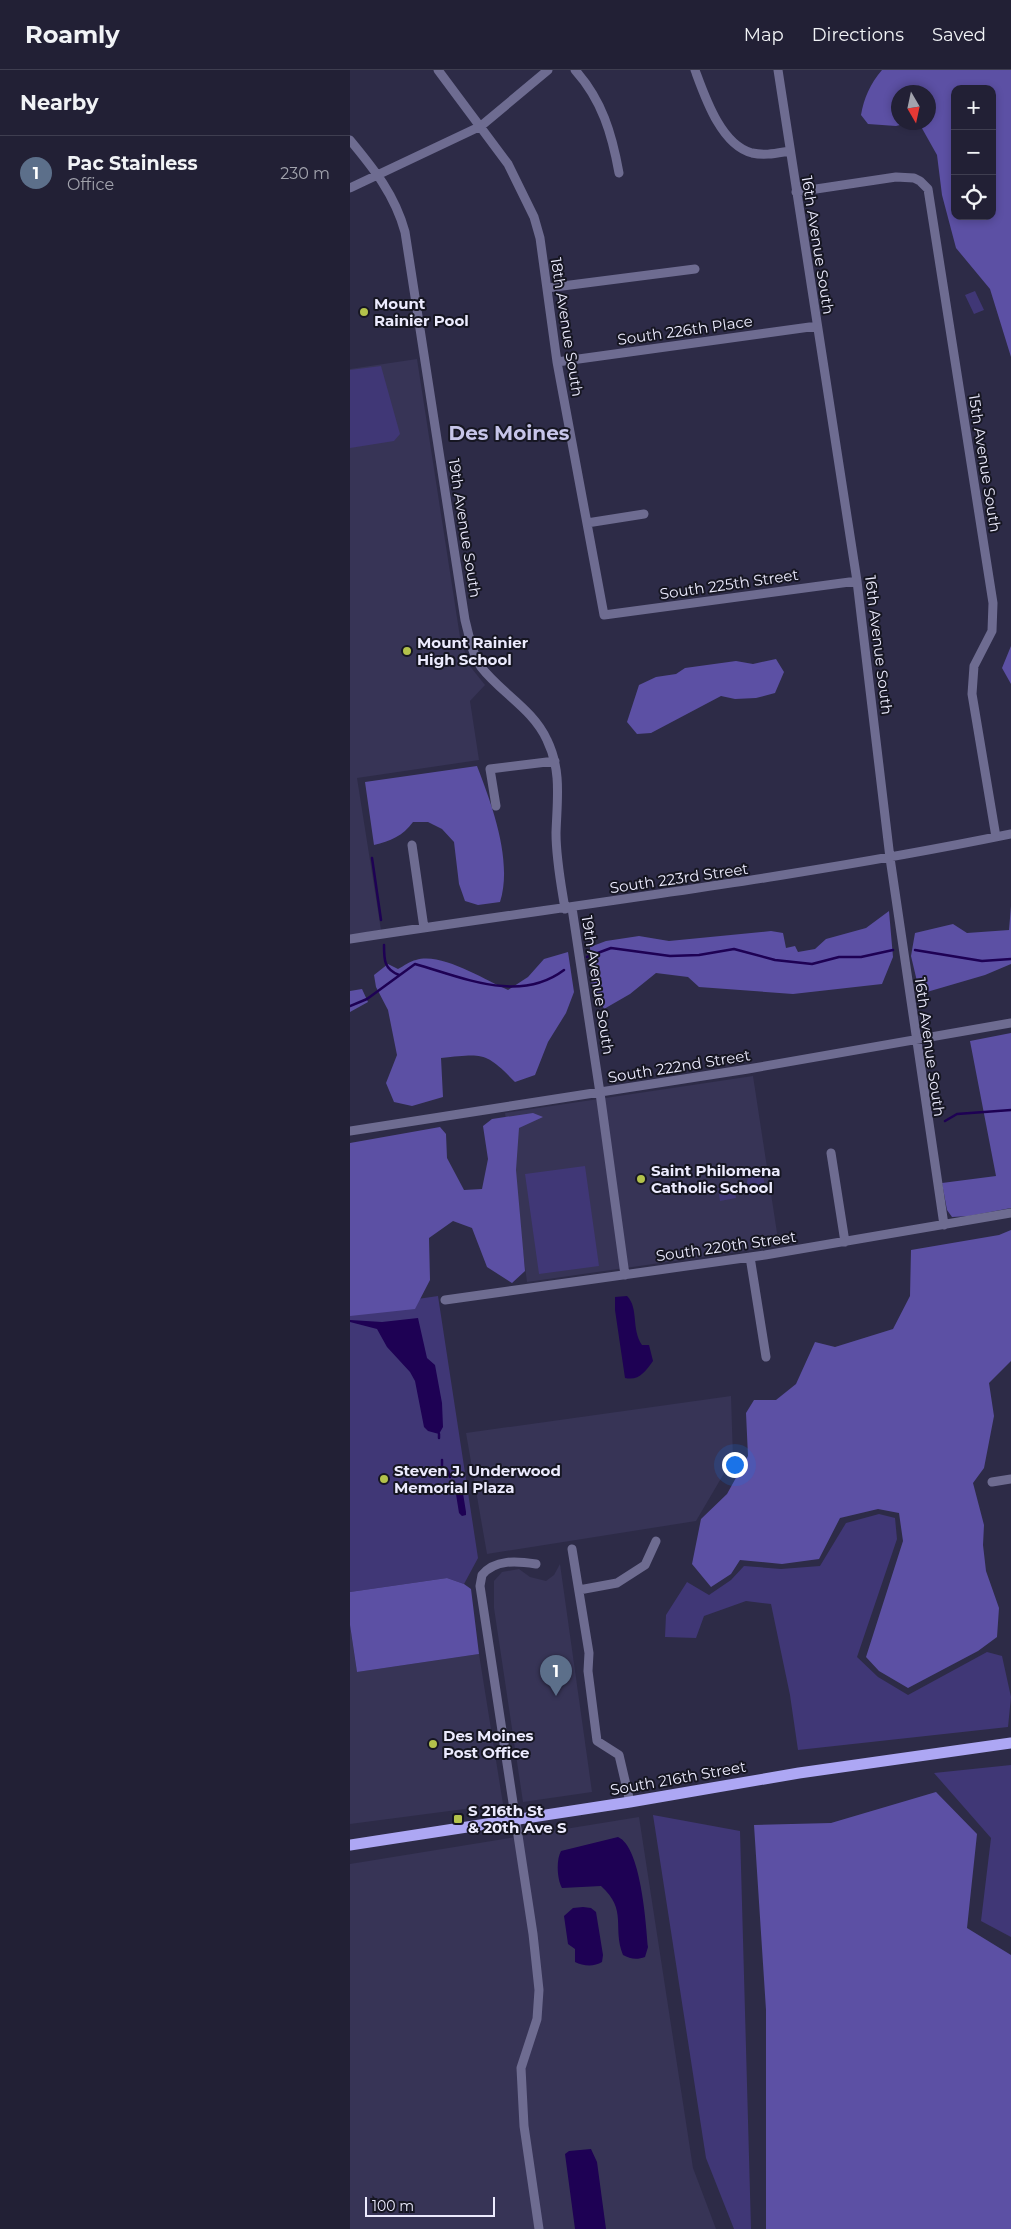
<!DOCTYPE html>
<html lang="en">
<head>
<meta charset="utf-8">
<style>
  :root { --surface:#222035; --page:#2e2d41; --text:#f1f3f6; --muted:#a2a3ad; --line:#3f3e50; --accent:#0b8043 }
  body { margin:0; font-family:Montserrat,sans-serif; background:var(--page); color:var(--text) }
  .controls { position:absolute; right:15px; top:15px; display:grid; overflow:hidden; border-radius:10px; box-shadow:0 2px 8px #0003 }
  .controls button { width:45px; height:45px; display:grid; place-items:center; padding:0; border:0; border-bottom:1px solid var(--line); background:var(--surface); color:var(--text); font:25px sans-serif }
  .compass { position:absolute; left:541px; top:15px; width:45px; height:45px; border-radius:50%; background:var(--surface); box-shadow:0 2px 8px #0003; rotate:171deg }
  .scale { position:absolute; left:15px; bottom:12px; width:130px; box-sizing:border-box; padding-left:5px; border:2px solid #ecebfe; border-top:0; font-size:14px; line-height:18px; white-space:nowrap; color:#ecebfe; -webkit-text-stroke:4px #161622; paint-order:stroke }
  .you { position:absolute; left:384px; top:1394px; width:18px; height:18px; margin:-12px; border:4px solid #fff; border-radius:50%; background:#1a73e8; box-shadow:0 0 0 8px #1a73e833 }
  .badge { display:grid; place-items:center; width:32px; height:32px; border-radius:50%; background:var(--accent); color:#fff; font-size:16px; font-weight:700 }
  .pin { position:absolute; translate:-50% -41px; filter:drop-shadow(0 1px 2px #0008) }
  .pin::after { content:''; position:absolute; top:26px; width:18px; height:15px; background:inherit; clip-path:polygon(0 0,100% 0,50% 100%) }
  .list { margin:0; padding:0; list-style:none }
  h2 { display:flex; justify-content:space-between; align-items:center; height:65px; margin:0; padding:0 20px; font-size:21px }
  h2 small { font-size:16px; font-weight:400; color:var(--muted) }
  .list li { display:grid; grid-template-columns:32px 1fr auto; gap:15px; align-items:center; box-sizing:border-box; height:75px; padding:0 20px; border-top:1px solid var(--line) }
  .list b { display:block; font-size:19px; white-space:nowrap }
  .list p { margin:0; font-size:16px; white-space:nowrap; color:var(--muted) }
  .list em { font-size:16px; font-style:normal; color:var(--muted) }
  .icon { flex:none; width:28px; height:28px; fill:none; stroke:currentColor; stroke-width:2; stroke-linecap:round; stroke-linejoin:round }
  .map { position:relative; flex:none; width:661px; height:2159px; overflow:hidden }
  header { display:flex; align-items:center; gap:30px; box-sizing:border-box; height:70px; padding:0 25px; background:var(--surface); border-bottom:1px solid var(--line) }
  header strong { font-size:24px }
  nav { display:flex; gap:28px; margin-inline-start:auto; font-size:18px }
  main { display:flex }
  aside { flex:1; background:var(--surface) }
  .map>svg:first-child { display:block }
</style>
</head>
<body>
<header>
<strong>Roamly</strong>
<nav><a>Map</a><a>Directions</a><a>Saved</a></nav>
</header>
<main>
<aside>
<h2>Nearby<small></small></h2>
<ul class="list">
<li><span class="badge" style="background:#5c6f8a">1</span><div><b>Pac Stainless</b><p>Office</p></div><em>230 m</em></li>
</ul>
</aside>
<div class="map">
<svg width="661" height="2159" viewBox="0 0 661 2159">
  <rect width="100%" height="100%" fill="#2d2b47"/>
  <!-- built -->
  <path fill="#373456" d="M67,289L110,567L119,595L135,615L120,631L129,690L7,708L31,860L0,865V299Z
    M403,1006L429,1176L177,1212L155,1043Z
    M381,1326L383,1388L346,1451L137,1484L116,1363Z
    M210,1494L242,1722L173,1732L144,1538V1511L152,1502L169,1499L180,1507L196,1511L204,1505Z
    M0,1556L7,1602L129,1584L153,1734L0,1754Z
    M289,1747L343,2098L366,2159H0V1794Z"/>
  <!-- green -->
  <path fill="#403776" d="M625,221L634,240L624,244L615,225Z
    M31,296L50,364L44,371L0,378V300Z
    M235,1096L249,1196L189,1204L175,1104Z
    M413,1104L416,1123L398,1125L397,1112L398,1107Z
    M384,1116L386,1128L370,1131L368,1118Z
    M88,1226L128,1488L114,1514L97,1508L0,1522V1239Z
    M529,1444L545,1448L547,1469L507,1587L528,1607L558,1625L637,1582L652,1586L661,1627L658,1657L448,1680L440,1625L421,1534L396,1531L354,1546L346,1568L315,1567L316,1545L337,1512L359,1525L381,1510L394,1496L431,1499L470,1496L496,1453Z
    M661,1695V1867L631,1851L641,1768L584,1703Z
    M303,1745L390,1761L401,2159H384L356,2088Z"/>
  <!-- forest -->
  <path fill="#5c50a4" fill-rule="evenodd" d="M532,0H661V287L640,219L606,178L592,125L587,85L569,53L578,52V22H548V52L558,53L546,56L518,54L511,45C514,28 520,14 532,0ZM605,19H642V146H605Z
    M661,576V614L652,598Z
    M426,589L434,602L425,623L406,628L385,629L371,626L301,663L287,664L277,652L289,615L306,607L326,604L335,598L386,591L403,594Z
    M127,696C142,735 163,791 150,832L128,835L115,831L109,814L104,772L92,759L78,752H63C53,766 40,771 24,775L15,712Z
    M661,836V894L635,905L570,924L561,886L565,863L603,854L617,863L659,860Z
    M539,841L543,887L532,914L443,924L349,917L338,907L306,903L280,924L254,939L240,910V877L256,871L289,866L319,871L421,861L433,863L436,878L445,876L448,882L465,879L476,869L516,858Z
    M218,882L224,922L216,943L198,972L185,1005L165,1012C135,981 133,984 91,988L93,1027L62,1036L44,1032L36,1013L47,985L38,940L26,917L24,905L38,894L48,899C54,896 60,891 66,890C92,882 134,910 158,920L178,907L194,889Z
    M12,919L18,932L0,942V921Z
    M661,963V1138L619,1146L602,1147L597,1140L592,1113L646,1106L620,971Z
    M183,1043L193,1047L169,1058L166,1100L175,1201L162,1213L137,1197L122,1158L103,1151L79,1168L80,1210L65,1239L0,1246V1073L90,1057L96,1064L97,1088L114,1120L132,1119L138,1089L133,1056L142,1049Z
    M661,1160V1291L639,1313L644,1346L634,1398L623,1413L634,1455L633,1475L636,1501L649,1538L647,1567L628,1581L558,1618L529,1601L516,1587L553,1471L549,1443L528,1439L490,1448L469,1489L432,1494L390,1490L381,1504L361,1517L342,1494L351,1449L377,1424L398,1386L396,1343L404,1330H426L446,1314L465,1272L485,1277L543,1259L560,1226L561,1180L649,1165Z
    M97,1508L114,1514L121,1519L129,1584L7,1602L0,1555V1522Z
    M586,1722L627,1764L617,1858L661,1885V2159H416V1940L404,1755L481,1753Z"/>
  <!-- water -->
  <path fill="#1e0154" d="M277,1226C289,1238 281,1259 292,1275H299L303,1291C295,1302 289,1311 275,1308L265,1240V1227Z
    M68,1248L77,1288L85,1295L92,1333L93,1357L89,1364L78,1361L74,1357L65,1311L60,1302L37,1277L27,1259L0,1252V1250L32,1252Z
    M109,1414L112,1417L116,1442V1445L112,1446L109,1443L105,1418Z
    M268,1767C291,1777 296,1853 298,1877L295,1887C287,1890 280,1889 273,1885C262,1857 278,1840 251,1816L212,1818C207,1809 206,1790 211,1781Z
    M233,1837L241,1838L246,1842L253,1885L252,1892C244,1897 233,1896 225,1892V1879L218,1874L214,1846L223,1838Z
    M241,2079L247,2092L256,2159H225L215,2084L219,2081Z"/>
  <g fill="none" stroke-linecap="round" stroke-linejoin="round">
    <!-- stream -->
    <path stroke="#1e0154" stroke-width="2.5" d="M22,788L31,850
      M34,875C34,890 34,899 49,905
      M565,880L632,891L661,889
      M237,887L261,878L320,886L349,885L384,879L425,890L462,894L489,887H511L543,880
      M0,936L17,929L65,894C112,907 169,934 214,900
      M595,1051L607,1044L661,1040
      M89,1364V1368
      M92,1390V1397L98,1401L100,1407"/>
    <!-- minor -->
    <path stroke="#6e6c91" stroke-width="9" d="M88,0L158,94L184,147L190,168L207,292L254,545L507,511
      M225,0C252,30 262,64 269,103
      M345,0C355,27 371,75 402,83C415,86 427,83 440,81
      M428,0L507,511L540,788L594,1155
      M0,70C24,99 45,125 55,162L115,550C119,565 122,584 131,597C151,623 183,639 197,670C212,701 207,730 206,763C206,789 211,814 215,839
      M0,118L131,56L198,0
      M446,122L546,107L564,108L570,111L578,119L643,533L642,561L624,596L622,624L646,767
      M197,218L345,199
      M207,292L467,256
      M237,453L294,444
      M146,736L140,699L205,691
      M62,775L74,858
      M222,838L250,1023L275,1205
      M0,869C221,835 442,809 661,764
      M0,1061L398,999L661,953
      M481,1083L495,1172
      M400,1187L416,1287
      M95,1230L415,1185L661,1143
      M642,1412L661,1409
      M222,1479L239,1583L238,1601L247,1671L269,1685L280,1732
      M186,1494C167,1491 145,1489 132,1505L130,1516L183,1864L189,1920L187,1949L171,1998L174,2056L189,2159
      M229,1520L267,1513L295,1495L306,1471"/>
    <!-- major -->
    <path stroke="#ada7f4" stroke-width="11" d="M0,1775L280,1732L449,1703L661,1673"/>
  </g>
  <!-- markers -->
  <g fill="#b3c24b" stroke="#161622" stroke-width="2">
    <circle cx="14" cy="242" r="5"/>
    <circle cx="57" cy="581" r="5"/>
    <circle cx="291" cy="1109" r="5"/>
    <circle cx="34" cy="1409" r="5"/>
    <circle cx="83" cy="1674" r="5"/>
    <rect x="103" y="1744" width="10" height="10" rx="2.5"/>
  </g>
  <g text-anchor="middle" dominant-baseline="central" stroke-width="4" stroke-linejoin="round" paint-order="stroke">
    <!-- street labels -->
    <g font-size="15" fill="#ecebfe" stroke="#161622">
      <text transform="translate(468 175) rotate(81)">16th Avenue South</text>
      <text transform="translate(217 257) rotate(81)">18th Avenue South</text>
      <text transform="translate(335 260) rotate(-8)">South 226th Place</text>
      <text transform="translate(635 393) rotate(81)">15th Avenue South</text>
      <text transform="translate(115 458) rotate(81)">19th Avenue South</text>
      <text transform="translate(379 514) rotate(-8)">South 225th Street</text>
      <text transform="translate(529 575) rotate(83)">16th Avenue South</text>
      <text transform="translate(329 808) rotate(-8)">South 223rd Street</text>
      <text transform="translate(248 915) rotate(81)">19th Avenue South</text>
      <text transform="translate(580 977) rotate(82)">16th Avenue South</text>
      <text transform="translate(329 996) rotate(-9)">South 222nd Street</text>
      <text transform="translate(376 1176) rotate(-8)">South 220th Street</text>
      <text transform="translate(328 1708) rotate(-10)">South 216th Street</text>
    </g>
    <!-- poi labels -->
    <g font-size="15" font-weight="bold" fill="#ecebfe" stroke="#161622" text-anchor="start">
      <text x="24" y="233">Mount<tspan x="24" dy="17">Rainier Pool</tspan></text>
      <text x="67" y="572">Mount Rainier<tspan x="67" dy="17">High School</tspan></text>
      <text x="301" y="1100">Saint Philomena<tspan x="301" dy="17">Catholic School</tspan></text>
      <text x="44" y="1400">Steven J. Underwood<tspan x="44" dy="17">Memorial Plaza</tspan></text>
      <text x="93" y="1665">Des Moines<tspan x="93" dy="17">Post Office</tspan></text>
      <text x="118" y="1740">S 216th St<tspan x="118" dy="17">&amp; 20th Ave S</tspan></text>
    </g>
    <!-- district labels -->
    <g font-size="20" font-weight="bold" fill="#c7c5e9" stroke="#161622">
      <text x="159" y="363">Des Moines</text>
    </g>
  </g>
</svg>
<div class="controls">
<button>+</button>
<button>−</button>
<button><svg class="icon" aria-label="locate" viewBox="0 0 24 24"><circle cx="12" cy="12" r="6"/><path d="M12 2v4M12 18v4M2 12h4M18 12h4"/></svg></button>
</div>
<svg class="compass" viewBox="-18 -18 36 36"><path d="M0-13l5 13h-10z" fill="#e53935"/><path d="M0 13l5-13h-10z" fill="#a2a3ad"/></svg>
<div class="scale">100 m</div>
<div class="you"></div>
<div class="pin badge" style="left:206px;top:1626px;background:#5c6f8a">1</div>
</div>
</main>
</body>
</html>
